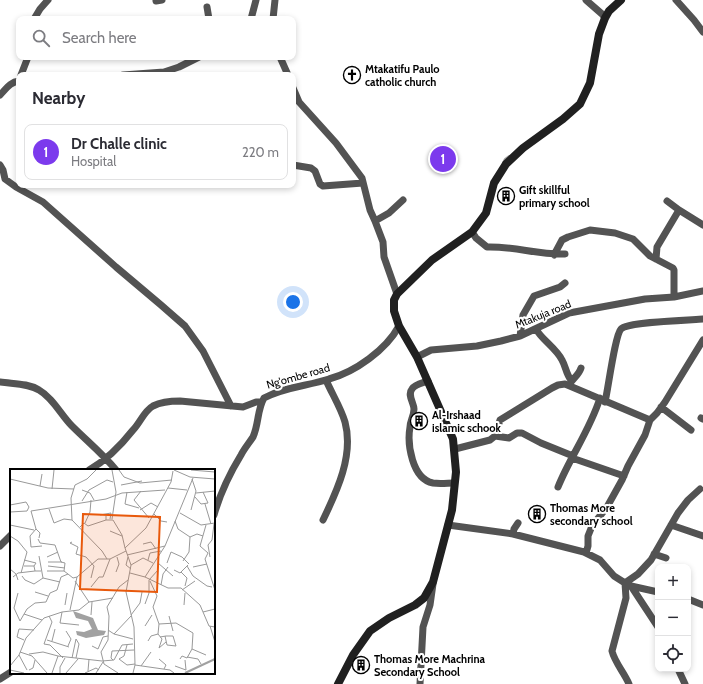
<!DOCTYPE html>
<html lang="en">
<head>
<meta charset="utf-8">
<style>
  :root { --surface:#fff; --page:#f2f2f3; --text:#2b2b33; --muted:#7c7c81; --line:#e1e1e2; --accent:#7c3aed }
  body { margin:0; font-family:Cabin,sans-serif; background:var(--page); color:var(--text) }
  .controls { position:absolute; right:12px; bottom:12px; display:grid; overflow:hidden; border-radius:8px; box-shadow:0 2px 6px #0003 }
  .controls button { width:36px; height:36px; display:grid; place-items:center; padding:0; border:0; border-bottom:1px solid var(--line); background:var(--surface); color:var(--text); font:20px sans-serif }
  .you { position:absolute; left:293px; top:302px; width:14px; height:14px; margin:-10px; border:3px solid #fff; border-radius:50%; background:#1a73e8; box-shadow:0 0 0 6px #1a73e833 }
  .badge { display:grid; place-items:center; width:26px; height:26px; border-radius:50%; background:var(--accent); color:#fff; font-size:13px; font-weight:700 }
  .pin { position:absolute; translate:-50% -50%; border:2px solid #fff; box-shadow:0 1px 4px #0006 }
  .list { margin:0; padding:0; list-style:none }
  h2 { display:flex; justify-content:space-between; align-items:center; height:52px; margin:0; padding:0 16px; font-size:17px }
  h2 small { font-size:13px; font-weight:400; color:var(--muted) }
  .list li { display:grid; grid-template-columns:26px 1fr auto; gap:12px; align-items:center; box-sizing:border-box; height:56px; margin:0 8px 8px; padding:0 8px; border:1px solid var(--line); border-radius:8px }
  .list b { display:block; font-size:15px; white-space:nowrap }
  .list p { margin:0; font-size:13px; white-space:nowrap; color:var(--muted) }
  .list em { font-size:13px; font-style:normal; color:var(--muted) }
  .icon { flex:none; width:22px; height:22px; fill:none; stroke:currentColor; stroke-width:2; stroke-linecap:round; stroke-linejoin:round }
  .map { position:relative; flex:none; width:703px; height:684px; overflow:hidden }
  .search { position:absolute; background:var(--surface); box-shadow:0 2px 6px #0003; left:16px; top:16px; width:280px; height:44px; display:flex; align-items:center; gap:10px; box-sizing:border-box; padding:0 14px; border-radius:8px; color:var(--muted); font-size:15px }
  .panel { position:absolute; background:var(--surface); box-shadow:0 2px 6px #0003; left:16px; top:72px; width:280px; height:116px; border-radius:8px }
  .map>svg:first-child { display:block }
</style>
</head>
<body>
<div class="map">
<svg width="703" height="684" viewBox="0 0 703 684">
  <rect width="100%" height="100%" fill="#fff"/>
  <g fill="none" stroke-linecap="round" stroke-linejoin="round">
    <!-- stream -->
    <path stroke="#a1a1a1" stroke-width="2" d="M503,163L505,159L509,156"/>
    <!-- street -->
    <path stroke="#535353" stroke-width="7" d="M586,0L602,14L605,18
      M676,0L694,20L703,32
      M156,1L162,0
      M207,7L209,19
      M34,19L40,9L48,0
      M251,19L256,0
      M273,19L275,0
      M280,57L288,75
      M21,75L28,57
      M123,75L164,72L179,67L199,57
      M293,88L299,102L336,143L362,178L370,210L375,221L383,242L384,257L397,294
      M0,95C6,89 10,82 19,81
      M0,165L3,170L5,179L16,187L43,202L116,267L161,305L185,326L203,351L231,406
      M293,165L311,168L315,171L320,184L323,186L363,183
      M667,201L679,210L703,225
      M375,221L389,213L403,200
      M472,232L476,238L487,247C513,246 539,255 565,254
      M554,255L562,240L568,237L590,230L615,233L633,239L650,256L673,268L674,270V297
      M656,259L657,247L679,210
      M536,329C541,339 556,348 562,360C566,367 566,374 571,380
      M520,336L523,315L534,296L560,287L565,283
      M417,357L431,350L477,346L501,341L520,336L569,313L645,299L674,297L703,291
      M428,381C423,383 415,384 412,389C407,395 414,403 414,409C414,416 410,421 410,427C407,444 412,479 433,483C440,484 448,483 454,483
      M0,382C13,384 28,383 39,390C53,398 61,415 72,426C87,441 103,454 116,470
      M569,385C573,378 579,375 581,368
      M605,402C608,390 615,335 621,329C627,322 690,320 703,319
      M661,407L691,430
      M701,418L703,419
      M495,436L509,438L517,433H522L541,443L573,456
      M455,449L490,440L495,436L500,420L552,388L558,385L565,384L650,420
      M572,458L624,476
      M89,470C105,461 122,444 133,430C140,423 144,411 153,406C161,402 171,401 180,401L243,407L256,402H261
      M558,487C570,457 590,430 600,398
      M214,515C220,494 230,473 241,455C244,449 249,443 253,437C259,424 257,410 264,398C284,387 308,386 329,379C355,372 386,350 399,326
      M323,520C337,491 354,455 345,422C341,408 332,394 326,380
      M448,525L513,534L584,552L600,560L614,576L625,583L631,586L658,592
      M671,525L703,536
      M513,534L514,529L518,523
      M0,546L11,535
      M586,553L588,546V536L592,526L607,507L622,480L628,466L645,435L650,420L657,413L665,402L703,340
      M654,554L666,558
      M631,586L658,627
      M688,599L703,605
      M678,669L685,684
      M0,679L11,672
      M420,684L423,627L430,605L433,584
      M629,684C624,672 615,663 612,651L626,598L625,583L638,574L651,560L678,513L688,500L700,489"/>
    <!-- secondary -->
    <path stroke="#202020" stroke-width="8" d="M338,684L353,655L370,631L389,618L415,605L424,598L433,582L452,510L456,472L453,439L417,357L399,326L394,311V300L397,294L432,260L472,232L486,213L494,183L506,164L523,148L563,119L580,104L590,83L599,34L605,18L609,11L621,0"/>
  </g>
  <!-- icons -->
  <defs>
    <g id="church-ring" transform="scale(0.9)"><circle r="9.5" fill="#fff" stroke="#000" stroke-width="1.5"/><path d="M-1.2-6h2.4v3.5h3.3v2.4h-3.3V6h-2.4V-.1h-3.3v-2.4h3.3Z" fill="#000"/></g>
    <g id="building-ring" transform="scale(0.9)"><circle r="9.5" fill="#fff" stroke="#000" stroke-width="1.5"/><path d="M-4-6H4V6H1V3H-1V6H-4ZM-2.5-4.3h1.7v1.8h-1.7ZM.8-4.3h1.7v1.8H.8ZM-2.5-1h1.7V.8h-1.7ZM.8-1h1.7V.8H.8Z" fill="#000"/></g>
  </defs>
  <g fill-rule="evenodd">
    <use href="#church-ring" x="352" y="75"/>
    <use href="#building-ring" x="506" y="196"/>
    <use href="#building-ring" x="419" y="421"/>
    <use href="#building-ring" x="537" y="514"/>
    <use href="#building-ring" x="361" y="665"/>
  </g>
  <g text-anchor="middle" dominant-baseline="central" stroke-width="4" stroke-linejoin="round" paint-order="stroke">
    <!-- poi labels -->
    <g font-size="11" font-weight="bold" fill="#000" stroke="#fff" text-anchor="start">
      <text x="365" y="69">Mtakatifu Paulo<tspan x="365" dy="13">catholic church</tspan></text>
      <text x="519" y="190">Gift skillful<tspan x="519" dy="13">primary school</tspan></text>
      <text x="432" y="415">Al-Irshaad<tspan x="432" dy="13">islamic schook</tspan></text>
      <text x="550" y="508">Thomas More<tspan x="550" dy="13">secondary school</tspan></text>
      <text x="374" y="659">Thomas More Machrina<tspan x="374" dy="13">Secondary School</tspan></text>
    </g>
    <!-- street labels -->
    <g font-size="11" fill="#000" stroke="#fff">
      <text transform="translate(543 314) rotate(-22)">Mtakuja road</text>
      <text transform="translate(298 376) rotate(-16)">Ng'ombe road</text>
    </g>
  </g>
  <!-- overview -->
  <g transform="translate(10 469)">
    <rect width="205" height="205" fill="#fff"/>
    <path d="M63,142L83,149L88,161L96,162L94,166L76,169L67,166L66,162L74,163L82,160L78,152L66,149Z" fill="#a1a1a1"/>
    <path fill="none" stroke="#a1a1a1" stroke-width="2" d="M175,204L205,190"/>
    <path fill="none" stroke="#999" stroke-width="1" d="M86,1L77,10L65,16L61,29L62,51L92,82L97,90M102,1L106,23L102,50M109,1L114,8L130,14L162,11M164,1L180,8L205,10M181,1L205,3M0,10L38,19L64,20M111,16L132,12M30,17L32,5M158,19L177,21M42,20L44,1M72,21L80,24L84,31M131,22L124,31L139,49M117,23L115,35L129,39M186,24L205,22M185,28L191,35L198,34L193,23M72,32L79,21L97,11L103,13M195,35L201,55M0,36L16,33L19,38L17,42L0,43M39,40L44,54L54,50L62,51M130,41L141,34L148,38M181,41L186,22L182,10M21,42L96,30L112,24L155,21M21,42L26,60L30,64L29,69M170,44L191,56L205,54M144,45L151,52L157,53M90,46L101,44L100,50M96,51H103L112,66L115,79M165,52L168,60L180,68M75,54L80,43L81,31M0,56L24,61M196,56L190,77L198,84L195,90L205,121M70,58L74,54L78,57L96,51V47M26,60L20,67L21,78L32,77M100,62L112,67M0,67L8,72L17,83L11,104M180,68L187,65L193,67M28,70L30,74L45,76L51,93L55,94L54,102L58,105M62,73L60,74L68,78L66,85L76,88L84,97L81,109M133,75L141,73L146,80M117,86L155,77L183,9M29,87L33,109M37,88L48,83M118,88L116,96L121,100M200,88L198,76L202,71L204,55M14,91L26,94L24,97M138,91L140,84L151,82M173,92L179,83L180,68M38,93H52M148,94L163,107M157,94L161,83L172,88L179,95M121,96L133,89L143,94M14,97H24L25,102H31M38,97L55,99M177,97L183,107L197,117L202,118M183,98L197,95M0,100L6,105L8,111M164,101L170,104L178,96M37,102H54M106,103L109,95L107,88M171,103L177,109L175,117M120,104L135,108L158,119H171L190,136L199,157L205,158M12,107L15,111L24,115L33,109L50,113M3,108L8,104L25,102M135,108L155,77M65,112L79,133M140,112L147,127L143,138L149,155L148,165L152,170L149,179L156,173M151,116L153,105L158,98M81,118L89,108H93L100,90L116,82M172,121L185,112M25,123L38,127M8,124L4,139L10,152L17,140L25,134L36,133L40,124L47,121L51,108L58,105L63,109L67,108M135,135L139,124V111L148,101M55,136L57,124M174,136L175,124M60,141L67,108L88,90H100M52,143L50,154L69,156M193,143L205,140M14,145L32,151M81,146L82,133M121,146L130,134L132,123M39,147L42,153L34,175L40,176L53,189M159,147L163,162M149,155L166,154L183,164L182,180M135,157L142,146M200,157L205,173M98,161L104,165L123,170M56,162L61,170L58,177M104,165L121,147M150,168L156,167H163L166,177L157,176L155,167M14,171L7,168L9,160L24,161M37,171L59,178M42,172L45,160M138,172L141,167L148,165M117,176L114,187L109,190L117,196L125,195M82,177L88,180L93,168L98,167M10,183L22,187L37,204M19,185L33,183L48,187M9,186L17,201M177,188L188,190L191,195M62,189L66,170L69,175L66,189M149,190L156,196L154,200M170,190L172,187L177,189L182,180L196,186M103,191L101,189L102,182L124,181M92,192L104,191L112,176L123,175M125,196L160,201L164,204M0,197L9,186L16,169L34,149L52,143L69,141L79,133L103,129M131,197L141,183M165,197L176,201L175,191M0,201L14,204M19,201L23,199L25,191M78,202L79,190M42,204L48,187L92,192M50,204V198L55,189M56,204L68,190M75,204L86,199L89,201M86,204L93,193M108,204L94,195L91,183L98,171L99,147L97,138L109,118L118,111M123,204L125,196L124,158L116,123L121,96L115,79L136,59L161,13L163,2"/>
    <path fill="#e8590c" fill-opacity="0.15" stroke="#e8590c" stroke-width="2" d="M73,45L150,48L147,123L70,120Z"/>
    <rect width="205" height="205" fill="none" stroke="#000" stroke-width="2"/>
  </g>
</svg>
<div class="controls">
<button>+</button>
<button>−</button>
<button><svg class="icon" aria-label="locate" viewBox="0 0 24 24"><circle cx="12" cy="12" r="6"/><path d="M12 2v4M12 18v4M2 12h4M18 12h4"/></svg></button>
</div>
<div class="you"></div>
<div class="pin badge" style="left:443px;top:159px">1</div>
<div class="search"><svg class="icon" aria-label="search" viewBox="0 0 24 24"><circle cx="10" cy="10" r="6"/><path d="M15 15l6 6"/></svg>Search here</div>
<section class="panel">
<h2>Nearby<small></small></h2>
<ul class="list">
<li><span class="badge">1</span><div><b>Dr Challe clinic</b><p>Hospital</p></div><em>220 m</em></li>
</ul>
</section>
</div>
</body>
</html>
